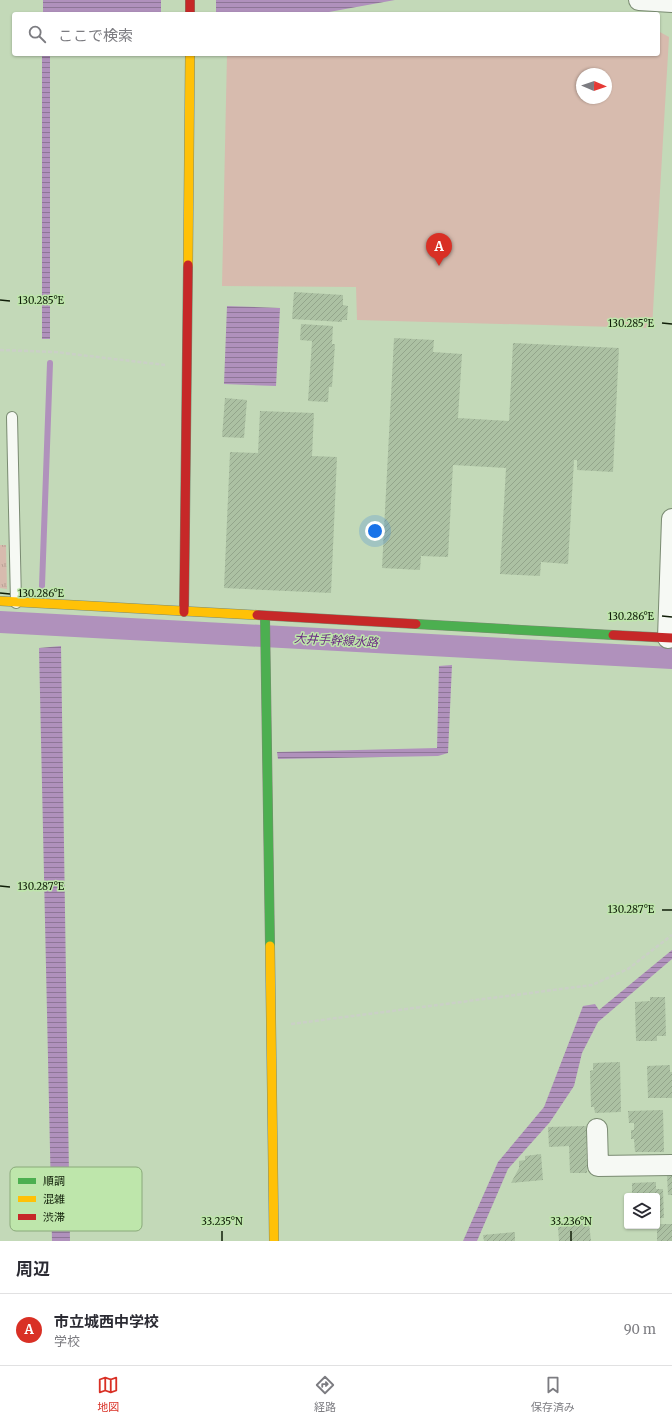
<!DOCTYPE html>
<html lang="ja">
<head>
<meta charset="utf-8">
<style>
  :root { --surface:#fff; --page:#f2f2f3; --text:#2b2b33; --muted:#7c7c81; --line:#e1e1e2; --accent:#d93025 }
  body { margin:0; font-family:Merriweather,"Noto Sans JP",serif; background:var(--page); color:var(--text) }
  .controls { position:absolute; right:12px; bottom:12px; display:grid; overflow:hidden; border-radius:4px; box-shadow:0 1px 3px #0004 }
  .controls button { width:36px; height:36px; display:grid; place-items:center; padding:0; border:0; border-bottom:1px solid var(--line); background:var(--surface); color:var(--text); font:20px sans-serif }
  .compass { position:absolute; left:576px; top:68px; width:36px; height:36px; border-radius:50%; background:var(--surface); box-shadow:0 1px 3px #0004; rotate:92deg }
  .you { position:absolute; left:375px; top:531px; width:14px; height:14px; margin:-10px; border:3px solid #fff; border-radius:50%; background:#1a73e8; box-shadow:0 0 0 6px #1a73e833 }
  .badge { display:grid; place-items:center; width:26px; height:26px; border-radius:50%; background:var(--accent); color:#fff; font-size:13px; font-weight:700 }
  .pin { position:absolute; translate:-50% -33px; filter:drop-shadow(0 1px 2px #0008) }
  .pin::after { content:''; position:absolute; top:21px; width:14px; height:12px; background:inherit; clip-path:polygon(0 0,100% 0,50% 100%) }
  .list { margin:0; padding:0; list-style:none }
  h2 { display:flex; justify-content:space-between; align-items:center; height:52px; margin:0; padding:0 16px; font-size:17px }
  h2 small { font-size:13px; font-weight:400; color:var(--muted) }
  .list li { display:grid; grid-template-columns:26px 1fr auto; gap:12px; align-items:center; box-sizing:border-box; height:72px; padding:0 16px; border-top:1px solid var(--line) }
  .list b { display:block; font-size:15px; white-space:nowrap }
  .list p { margin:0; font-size:13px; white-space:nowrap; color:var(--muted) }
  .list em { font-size:13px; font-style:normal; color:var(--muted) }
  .icon { flex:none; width:22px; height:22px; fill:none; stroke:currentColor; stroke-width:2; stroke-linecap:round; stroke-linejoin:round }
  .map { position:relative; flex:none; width:672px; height:1241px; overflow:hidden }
  .search { position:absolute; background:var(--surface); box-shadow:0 1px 3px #0004; left:12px; right:12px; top:12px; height:44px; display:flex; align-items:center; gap:10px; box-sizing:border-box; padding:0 14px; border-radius:4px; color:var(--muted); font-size:15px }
  .sheet { height:124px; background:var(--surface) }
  nav { display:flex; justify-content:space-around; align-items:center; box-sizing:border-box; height:56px; border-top:1px solid var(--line); background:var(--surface); font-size:11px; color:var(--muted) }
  nav a { display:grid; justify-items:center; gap:2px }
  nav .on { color:var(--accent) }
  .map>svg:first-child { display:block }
</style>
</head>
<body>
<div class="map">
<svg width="672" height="1241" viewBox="0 0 672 1241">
  <defs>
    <pattern id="grass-tufts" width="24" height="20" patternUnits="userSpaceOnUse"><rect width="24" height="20" fill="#d7bbae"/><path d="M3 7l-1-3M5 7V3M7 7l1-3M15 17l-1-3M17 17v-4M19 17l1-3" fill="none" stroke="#b8a094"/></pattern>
    <pattern id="water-rules" width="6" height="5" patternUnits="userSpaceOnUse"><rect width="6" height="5" fill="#b091bc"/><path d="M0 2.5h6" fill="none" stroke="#8e7697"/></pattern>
    <pattern id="building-hatch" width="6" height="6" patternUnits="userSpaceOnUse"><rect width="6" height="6" fill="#acc1a3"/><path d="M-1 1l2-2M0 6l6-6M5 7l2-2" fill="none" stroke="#93a58b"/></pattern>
  </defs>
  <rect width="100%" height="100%" fill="#c3d9b8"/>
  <!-- grass -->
  <path fill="url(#grass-tufts)" d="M0,545H6L7,589L0,588Z"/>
  <!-- park -->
  <path fill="#d7bbae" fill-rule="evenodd" d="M658,31L669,37L652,328L357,320L356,287L222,286L227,54H658ZM582,74H606V98H582Z"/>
  <!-- water -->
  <path fill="url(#water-rules)" d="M43,0H161V14H43Z
    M216,0H395L318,14H216Z
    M42,54H50V339H42Z
    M227,306L280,308L276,386L224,384Z
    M61,646L70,1241H52L39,648Z
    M452,665L448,753L438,756L278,759L277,752L437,748L439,666Z
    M672,950V959L598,1022L582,1053L574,1086L550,1122L508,1169L477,1241H463L498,1162L544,1107L583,1006L595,1004L599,1010Z"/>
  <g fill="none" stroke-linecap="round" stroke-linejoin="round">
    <!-- stream -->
    <path stroke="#b091bc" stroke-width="6" d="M42,586L50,363"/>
    <!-- canal -->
    <path stroke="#b091bc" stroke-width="22" d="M0,622L672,658"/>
  </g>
  <!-- building -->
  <path fill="url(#building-hatch)" d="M294,292L343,295V305L348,306L347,320H342V322L292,319Z
    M301,324L333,326L332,344H335L332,387H329L328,402L308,401L312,341L300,340Z
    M394,338L434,340L433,352L462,354L458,418L509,421L513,343L619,348L613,472L577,470V460H574L568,564L541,562L540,576L500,574L506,468L453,465L448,557L421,556L420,570L382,568Z
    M225,398L247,400L244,438L222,437Z
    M260,411L314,413L312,456L337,457L331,593L224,588L230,452L258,453Z
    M650,997H665L666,1036H657V1041H636L635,1002L650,1001Z
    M620,1062L621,1112L595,1113L594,1107H591L590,1071L593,1070V1063Z
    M670,1065V1072H672V1098H648L647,1066Z
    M663,1110L664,1152H635L634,1139H631V1130H634V1123H629L628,1111Z
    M586,1126L587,1173H570L569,1146L549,1147L548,1127Z
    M541,1154L543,1180L511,1183L519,1168V1161L525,1160V1156Z
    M667,1175H672V1195H668Z
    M656,1182V1189H663L664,1218H657V1196H632V1183Z
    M589,1223L591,1241H559L558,1227Z
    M657,1224H672V1241H657Z
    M515,1232V1241H484L483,1235Z"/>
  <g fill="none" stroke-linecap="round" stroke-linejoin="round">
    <!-- lane casing -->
    <g stroke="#7a8b72" stroke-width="12">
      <path id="lane" d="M12,417L16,603"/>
    </g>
    <!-- street casing -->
    <g stroke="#7a8b72" stroke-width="22">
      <path id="street" d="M639,0L672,2
        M668,638L672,519
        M597,1129L598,1166L672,1165"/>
    </g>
    <!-- fast casing -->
    <g stroke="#7a8b72" stroke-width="10">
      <path id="fast" d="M265,617L270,946
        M416,624L613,635"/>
    </g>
    <!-- slow casing -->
    <g stroke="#7a8b72" stroke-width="10">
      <path id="slow" d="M188,265L190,54
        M0,601L257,615
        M270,946L274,1241"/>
    </g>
    <!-- jam casing -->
    <g stroke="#7a8b72" stroke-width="10">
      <path id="jam" d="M190,0V14
        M184,612L188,265
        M257,615L416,624
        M613,635L672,638"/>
    </g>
    <!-- path -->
    <path stroke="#cad0c6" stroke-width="2.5" stroke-dasharray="4 2" stroke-linecap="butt" d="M0,350L55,352L165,365
      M291,1024L592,985L628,969L672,935"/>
    <!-- lane -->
    <use href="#lane" stroke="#f6f9f4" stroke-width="10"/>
    <!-- street -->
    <use href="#street" stroke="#f6f9f4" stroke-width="20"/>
    <!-- fast -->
    <use href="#fast" stroke="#4caf50" stroke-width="9"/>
    <!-- slow -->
    <use href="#slow" stroke="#ffc107" stroke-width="9"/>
    <!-- jam -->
    <use href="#jam" stroke="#c62828" stroke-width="9"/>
  </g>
  <!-- ticks -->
  <path fill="none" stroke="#101e08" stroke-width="1.5" d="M0,300L10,301M662,323L672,324M0,593L10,594M662,616L672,617M0,886L10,887M662,910H672M222,1241V1231M571,1241V1231"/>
  <g text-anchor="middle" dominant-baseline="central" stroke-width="3" stroke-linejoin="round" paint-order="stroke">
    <!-- water labels -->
    <g font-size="12" font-style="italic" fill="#6b2884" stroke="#bee6ab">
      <text transform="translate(336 640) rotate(3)">大井手幹線水路</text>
    </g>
  </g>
  <!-- legend -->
  <rect x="10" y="1167" width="132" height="64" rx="6" fill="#bee6ab" stroke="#8aaa7a" stroke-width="1"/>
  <rect x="18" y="1178" width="18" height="6" fill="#4caf50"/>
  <rect x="18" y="1196" width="18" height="6" fill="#ffc107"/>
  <rect x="18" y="1214" width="18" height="6" fill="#c62828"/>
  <g font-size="11" fill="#101e08">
    <text x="43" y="1185">順調</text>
    <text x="43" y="1203">混雑</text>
    <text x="43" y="1221">渋滞</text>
  </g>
  <g font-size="10" text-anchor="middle" fill="#101e08" stroke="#bee6ab" stroke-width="3" stroke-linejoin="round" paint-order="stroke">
    <text x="41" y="304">130.285°E</text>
    <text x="631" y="327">130.285°E</text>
    <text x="41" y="597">130.286°E</text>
    <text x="631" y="620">130.286°E</text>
    <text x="41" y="890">130.287°E</text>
    <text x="631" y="913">130.287°E</text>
    <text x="222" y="1225">33.235°N</text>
    <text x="571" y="1225">33.236°N</text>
  </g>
</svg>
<div class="controls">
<button><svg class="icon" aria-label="layers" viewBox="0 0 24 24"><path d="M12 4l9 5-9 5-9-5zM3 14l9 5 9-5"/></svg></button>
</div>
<svg class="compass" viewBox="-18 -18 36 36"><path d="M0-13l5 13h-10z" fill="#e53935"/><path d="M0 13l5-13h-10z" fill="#7c7c81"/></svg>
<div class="you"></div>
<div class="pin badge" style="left:439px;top:266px">A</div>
<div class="search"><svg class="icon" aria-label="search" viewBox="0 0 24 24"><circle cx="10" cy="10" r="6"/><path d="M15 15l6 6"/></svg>ここで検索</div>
</div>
<section class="sheet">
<h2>周辺<small></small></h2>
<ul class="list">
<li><span class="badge">A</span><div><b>市立城西中学校</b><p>学校</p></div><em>90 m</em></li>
</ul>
</section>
<nav>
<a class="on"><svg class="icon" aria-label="map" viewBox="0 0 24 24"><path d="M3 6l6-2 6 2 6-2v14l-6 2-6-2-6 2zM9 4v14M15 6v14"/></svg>地図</a>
<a><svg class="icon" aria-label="directions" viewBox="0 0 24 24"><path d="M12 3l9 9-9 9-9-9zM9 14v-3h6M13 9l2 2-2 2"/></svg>経路</a>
<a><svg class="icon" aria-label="saved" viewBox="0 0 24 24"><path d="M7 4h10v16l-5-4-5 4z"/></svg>保存済み</a>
</nav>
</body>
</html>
